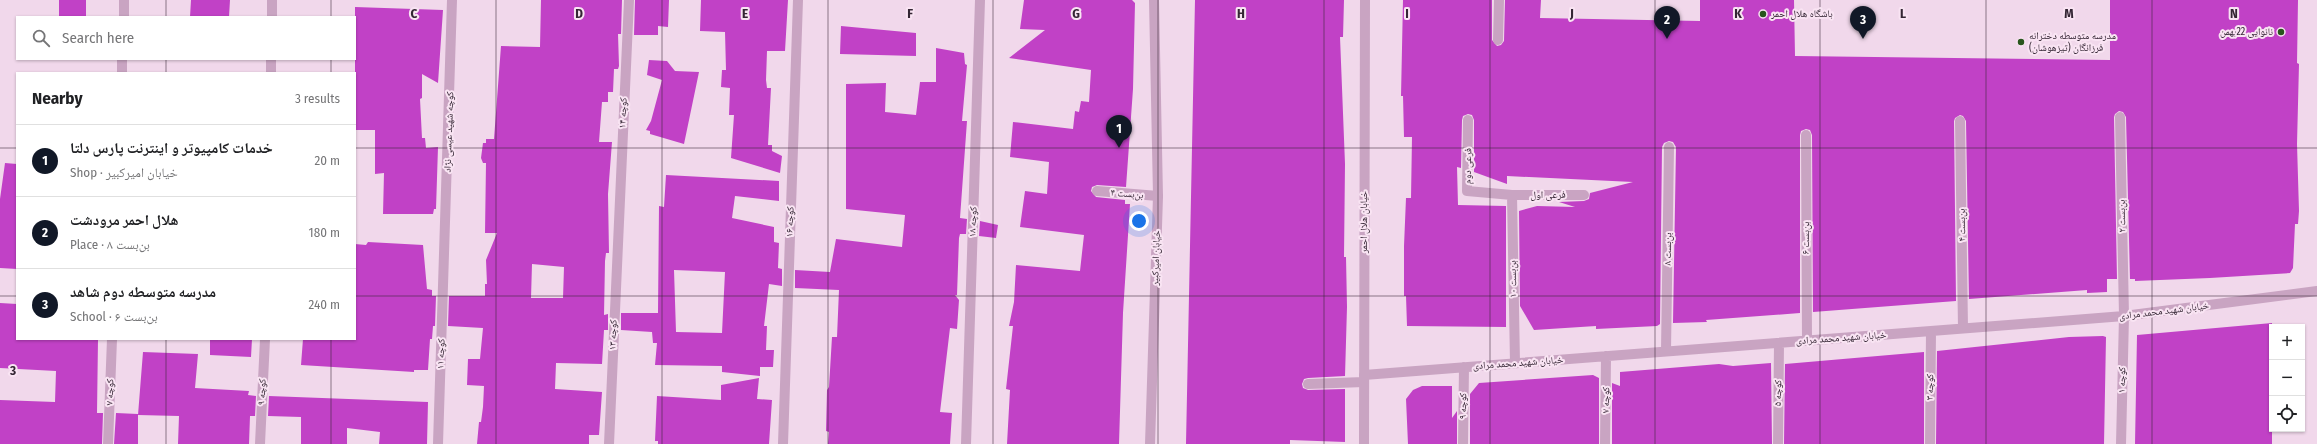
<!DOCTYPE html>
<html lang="en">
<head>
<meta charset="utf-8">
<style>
  :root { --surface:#fff; --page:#f2f2f2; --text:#202124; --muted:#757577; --line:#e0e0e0; --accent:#111827 }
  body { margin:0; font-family:"Fira Sans Condensed","Noto Naskh Arabic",sans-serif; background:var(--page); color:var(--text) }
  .controls { position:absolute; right:12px; bottom:12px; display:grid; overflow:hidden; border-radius:0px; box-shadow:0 1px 3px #0004 }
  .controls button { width:36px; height:36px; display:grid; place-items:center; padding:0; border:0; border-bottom:1px solid var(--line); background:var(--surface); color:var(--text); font:20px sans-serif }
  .you { position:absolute; left:1139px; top:221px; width:14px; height:14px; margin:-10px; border:3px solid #fff; border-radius:50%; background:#1a73e8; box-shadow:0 0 0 6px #1a73e833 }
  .badge { display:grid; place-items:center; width:26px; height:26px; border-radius:50%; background:var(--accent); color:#fff; font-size:13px; font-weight:700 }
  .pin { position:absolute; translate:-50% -33px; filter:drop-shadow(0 1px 2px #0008) }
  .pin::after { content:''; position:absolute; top:21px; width:14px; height:12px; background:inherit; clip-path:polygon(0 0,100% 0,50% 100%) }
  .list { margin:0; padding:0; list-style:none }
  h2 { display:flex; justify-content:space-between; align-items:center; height:52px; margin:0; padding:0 16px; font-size:17px }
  h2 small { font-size:13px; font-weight:400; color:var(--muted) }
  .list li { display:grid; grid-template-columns:26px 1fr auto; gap:12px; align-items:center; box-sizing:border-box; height:72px; padding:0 16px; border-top:1px solid var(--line) }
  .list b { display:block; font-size:15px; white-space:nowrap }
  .list p { margin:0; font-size:13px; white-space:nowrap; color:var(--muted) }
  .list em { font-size:13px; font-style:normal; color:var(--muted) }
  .icon { flex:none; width:22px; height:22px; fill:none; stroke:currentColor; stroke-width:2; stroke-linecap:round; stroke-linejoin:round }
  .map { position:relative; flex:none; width:2317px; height:444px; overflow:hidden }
  .search { position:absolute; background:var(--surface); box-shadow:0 1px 3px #0004; left:16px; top:16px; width:340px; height:44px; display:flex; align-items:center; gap:10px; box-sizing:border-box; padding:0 14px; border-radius:0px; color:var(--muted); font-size:15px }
  .panel { position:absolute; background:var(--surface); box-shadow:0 1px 3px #0004; left:16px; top:72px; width:340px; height:268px; border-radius:0px }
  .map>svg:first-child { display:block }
</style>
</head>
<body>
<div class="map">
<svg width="2317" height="444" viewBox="0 0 2317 444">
  <rect width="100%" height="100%" fill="#f1d8eb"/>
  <!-- building -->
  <path fill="#c141c6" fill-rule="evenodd" d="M59,0H86V17H59Z
    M191,0H230L229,17H190Z
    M541,0H622L621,34H618L619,66L618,69H614L613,92H608V102H602L599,142H612L608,194L609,253H606L605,261L604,315L608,314V330H604L602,364L556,363L555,389L602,392L599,435H589V444H477L479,422H481L483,407L484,386L467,385L468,359H480L483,328L448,326L449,296H485V284H487L486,260L497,233H485L486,163H483L481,158L483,143H486V139H494L501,46L540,47ZM532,264L564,267L563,298H531Z
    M635,0H669L668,27L658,26V35H634Z
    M701,0H788L785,51H767L766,80L767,88H771L768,145H772V151L782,156L780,173L731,158L734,115H729L730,88L721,87L722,70H726L725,32L700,31Z
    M1024,0H1132L1135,3L1133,89L1126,187L1097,185L1092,187L1091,191L1096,197L1125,200V204H1130L1123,313L1119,444H1007L1010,390L1006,389L1013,326H1009L1014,302L1016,265L1080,271L1084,235L1020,227L1025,191L1047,194L1049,162L1010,157L1013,122L1073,129L1075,111L1079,112L1081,101L1089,102L1091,70L1009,58L1045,30L1020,29Z
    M1195,0H1344L1343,37H1340L1345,164L1344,257H1346L1347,307L1345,376L1308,378L1304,379L1302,384L1303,388L1308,390L1345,389V442L1290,440V444H1186Z
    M1403,0H1492V40L1497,46L1501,45L1504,41L1505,0H1541L1540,18L1700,21V0H1794L1795,56L2110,60V0H2298L2297,63L2299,64L2297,144L2299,211L2298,224H2295L2293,268L2290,273L2210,278L2135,281V279H2130L2126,117L2123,112L2119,111L2115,114L2114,117L2117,279H2107V292L2087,293V290L1969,299L1966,121L1963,116L1960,115L1955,118L1954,121L1956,301L1813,312L1812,135L1810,130L1806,129L1801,131L1800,135V313L1706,320L1707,322L1673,323L1676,147L1673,142L1669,141L1664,143L1662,147L1660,324L1657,326L1596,329V326L1534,330L1520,306L1519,211L1537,206L1575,207L1559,202L1584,201L1589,199L1590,193L1633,182L1507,176V184L1474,172V120L1472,115L1468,114L1463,116L1462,120L1461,168L1457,167L1458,205L1506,206V327L1407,326L1406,296H1404V246L1406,198H1411L1412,137H1404L1403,96H1401Z
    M355,7L443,10L438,83L422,74V98L420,99L422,138H425L426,148L438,147L436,209H434L433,214H383L384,173L375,174V130H355Z
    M841,26L916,33V56L840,54Z
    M936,48L964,53L965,64L967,65L962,121H967L960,218L967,219L966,234H960L959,238L957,295H955L959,300L957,329L950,328L940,412L952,413L950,444H828L829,432L826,431L827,390L829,387L832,337H837L839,290L795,288V270L830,272L836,239L902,247L905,215L846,209V84L886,83L885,112L916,115L920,82H936Z
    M649,60L667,61L675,71L699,72L684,144L650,134V131L646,130L651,121L662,80L647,75Z
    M5,163L17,164V269L0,268V199Z
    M666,175L779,181V201L735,196L732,218L774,227V242L779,243L778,268L782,269V286L769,284L764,326H767L766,350H774L773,367H760V376L722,372V366L655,365L657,343H653L652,332L621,330V313H658L659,206L664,207ZM674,270L725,272L722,333L676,332Z
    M980,221L998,225L996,238L979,236Z
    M368,242L423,245L427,289L432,290V296H436L435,326H433L432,339H430L428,370H414V372L301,365L303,339H355V244L366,245Z
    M0,303L17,304V339H98L97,413H103L102,444H0V400L55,402L56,371L0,368Z
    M2272,323V444H2135L2137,335Z
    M2103,336L2106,337L2104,444H1936L1937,351L2069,337Z
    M210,339H252L251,357L210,355Z
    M143,352L198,354L195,388L249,391L248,395L256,396L255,416H250L249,444H178L179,416L138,415Z
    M1924,352V444H1784L1785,364Z
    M1771,363L1772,444H1612V383L1620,386V372L1719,364L1733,366Z
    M1593,375L1599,378V444H1470V394L1479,383Z
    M759,378L757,399L772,400L769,444H658V441H655L657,396L721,400V385Z
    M1422,386H1452V418L1457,411V444H1408L1406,399L1413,390Z
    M269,396L428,402L427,444H379L380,432L347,428V444H301V417L268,416Z
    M116,413L138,414V444H114Z"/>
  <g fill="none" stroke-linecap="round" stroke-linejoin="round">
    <!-- minor -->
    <path stroke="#c9a4c2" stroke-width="10" d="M124,17V0
      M272,17V0
      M1498,40L1499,0
      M122,73V59
      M271,73V59
      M2120,117L2124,316L2121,444
      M1468,120L1467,191L1512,195H1584
      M1960,121L1963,328
      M1806,135L1807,341
      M1097,191L1158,196
      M1512,195L1515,363
      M1666,351L1669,147
      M1364,375L2124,316L2317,291
      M1308,384L1364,382
      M108,444L112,339
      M260,444L265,339
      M438,444L452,0
      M609,444L629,0
      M783,444L798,0
      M966,444L980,0
      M1463,444L1464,367
      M1605,444L1606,356
      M1778,444L1779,343
      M1930,444L1931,331"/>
    <!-- tertiary -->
    <path stroke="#c9a4c2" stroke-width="10" d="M1150,444L1158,196L1154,0
      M1364,444L1365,0"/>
  </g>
  <!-- grid -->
  <path fill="none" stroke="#342634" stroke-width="1" stroke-opacity="0.55" d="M166,0V17M331,0V17M496,0V444M662,0V444M828,0V444M993,0V444M1158,0V444M1324,0V444M1490,0V444M1655,0V444M1820,0V444M1986,0V444M2152,0V444M166,59V73M331,59V73M0,148H17M355,148H2317M0,296H17M355,296H2317M166,339V444M331,339V444"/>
  <!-- markers -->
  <g fill="#28551c" stroke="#f9e4f3" stroke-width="1.5">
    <circle cx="1763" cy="14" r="4"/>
    <circle cx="2281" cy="32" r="4"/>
    <circle cx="2021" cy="42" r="4"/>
  </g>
  <g text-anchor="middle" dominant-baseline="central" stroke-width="4" stroke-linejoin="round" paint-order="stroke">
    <!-- poi labels -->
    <g font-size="10" fill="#342634" stroke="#f9e4f3" text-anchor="start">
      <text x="1771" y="14">باشگاه هلال احمر</text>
      <text x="2273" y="32" text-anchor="end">نانوایی 22بهمن</text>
      <text x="2029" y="36">مدرسه متوسطه دخترانه<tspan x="2029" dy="12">فرزانگان (تیزهوشان)</tspan></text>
    </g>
    <!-- street labels -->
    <g font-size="10" fill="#342634" stroke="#f9e4f3">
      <text transform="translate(623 113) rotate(-87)">کوچه ۱۴</text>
      <text transform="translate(449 132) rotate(-88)">کوچه شهید عیسی نژاد</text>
      <text transform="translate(1468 166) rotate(-89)">فرعی دوم</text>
      <text transform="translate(1127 194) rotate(5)">بن‌بست ۴</text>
      <text x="1548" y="195">فرعی اول</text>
      <text transform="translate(2122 216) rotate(-91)">بن‌بست ۲</text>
      <text transform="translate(790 222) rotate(-88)">کوچه ۱۶</text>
      <text transform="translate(973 222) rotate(-88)">کوچه ۱۸</text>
      <text transform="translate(1364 222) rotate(-90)">خیابان هلال احمر</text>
      <text transform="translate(1962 225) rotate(-91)">بن‌بست ۴</text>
      <text transform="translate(1806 238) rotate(-90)">بن‌بست ۶</text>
      <text transform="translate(1668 249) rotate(-89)">بن‌بست ۸</text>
      <text transform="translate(1156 258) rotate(-88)">خیابان امیرکبیر</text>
      <text transform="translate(1513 279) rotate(-91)">بن‌بست ۱۰</text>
      <text transform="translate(2164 311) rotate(-7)">خیابان شهید محمد مرادی</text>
      <text transform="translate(613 335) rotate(-88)">کوچه ۱۳</text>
      <text transform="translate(1841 338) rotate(-4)">خیابان شهید محمد مرادی</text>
      <text transform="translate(441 354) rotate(-88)">کوچه ۱۱</text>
      <text transform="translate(1518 363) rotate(-4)">خیابان شهید محمد مرادی</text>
      <text transform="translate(2122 380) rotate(-89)">کوچه ۱</text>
      <text transform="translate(1930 387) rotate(-89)">کوچه ۳</text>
      <text transform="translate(110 392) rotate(-88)">کوچه ۷</text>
      <text transform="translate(262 392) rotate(-87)">کوچه ۹</text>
      <text transform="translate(1778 393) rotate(-89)">کوچه ۵</text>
      <text transform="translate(1606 400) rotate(-89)">کوچه ۷</text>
      <text transform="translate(1463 406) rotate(-89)">کوچه ۹</text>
    </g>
  </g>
  <g font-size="13" text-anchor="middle" font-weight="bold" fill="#342634" stroke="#f9e4f3" stroke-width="4" stroke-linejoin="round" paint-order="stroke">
    <text x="414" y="18">C</text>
    <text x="579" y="18">D</text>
    <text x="745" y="18">E</text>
    <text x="910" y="18">F</text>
    <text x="1076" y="18">G</text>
    <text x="1241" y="18">H</text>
    <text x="1407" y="18">I</text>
    <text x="1572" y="18">J</text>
    <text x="1738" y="18">K</text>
    <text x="1903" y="18">L</text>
    <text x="2069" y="18">M</text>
    <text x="2234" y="18">N</text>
    <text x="13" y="375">3</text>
  </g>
</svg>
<div class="controls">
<button>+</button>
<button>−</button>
<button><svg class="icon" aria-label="locate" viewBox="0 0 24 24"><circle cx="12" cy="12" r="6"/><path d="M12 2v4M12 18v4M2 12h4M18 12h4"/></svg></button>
</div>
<div class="you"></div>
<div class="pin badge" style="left:1119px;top:148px">1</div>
<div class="pin badge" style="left:1667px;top:39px">2</div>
<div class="pin badge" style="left:1863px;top:39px">3</div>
<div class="search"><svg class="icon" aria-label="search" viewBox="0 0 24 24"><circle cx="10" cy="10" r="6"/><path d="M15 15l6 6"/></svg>Search here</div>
<section class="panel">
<h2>Nearby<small>3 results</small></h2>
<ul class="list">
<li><span class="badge">1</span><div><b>خدمات کامپیوتر و اینترنت پارس دلتا</b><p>Shop · خیابان امیرکبیر</p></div><em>20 m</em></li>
<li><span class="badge">2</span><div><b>هلال احمر مرودشت</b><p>Place · بن‌بست ۸</p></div><em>180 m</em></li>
<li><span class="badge">3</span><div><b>مدرسه متوسطه دوم شاهد</b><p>School · بن‌بست ۶</p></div><em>240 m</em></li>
</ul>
</section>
</div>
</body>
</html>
